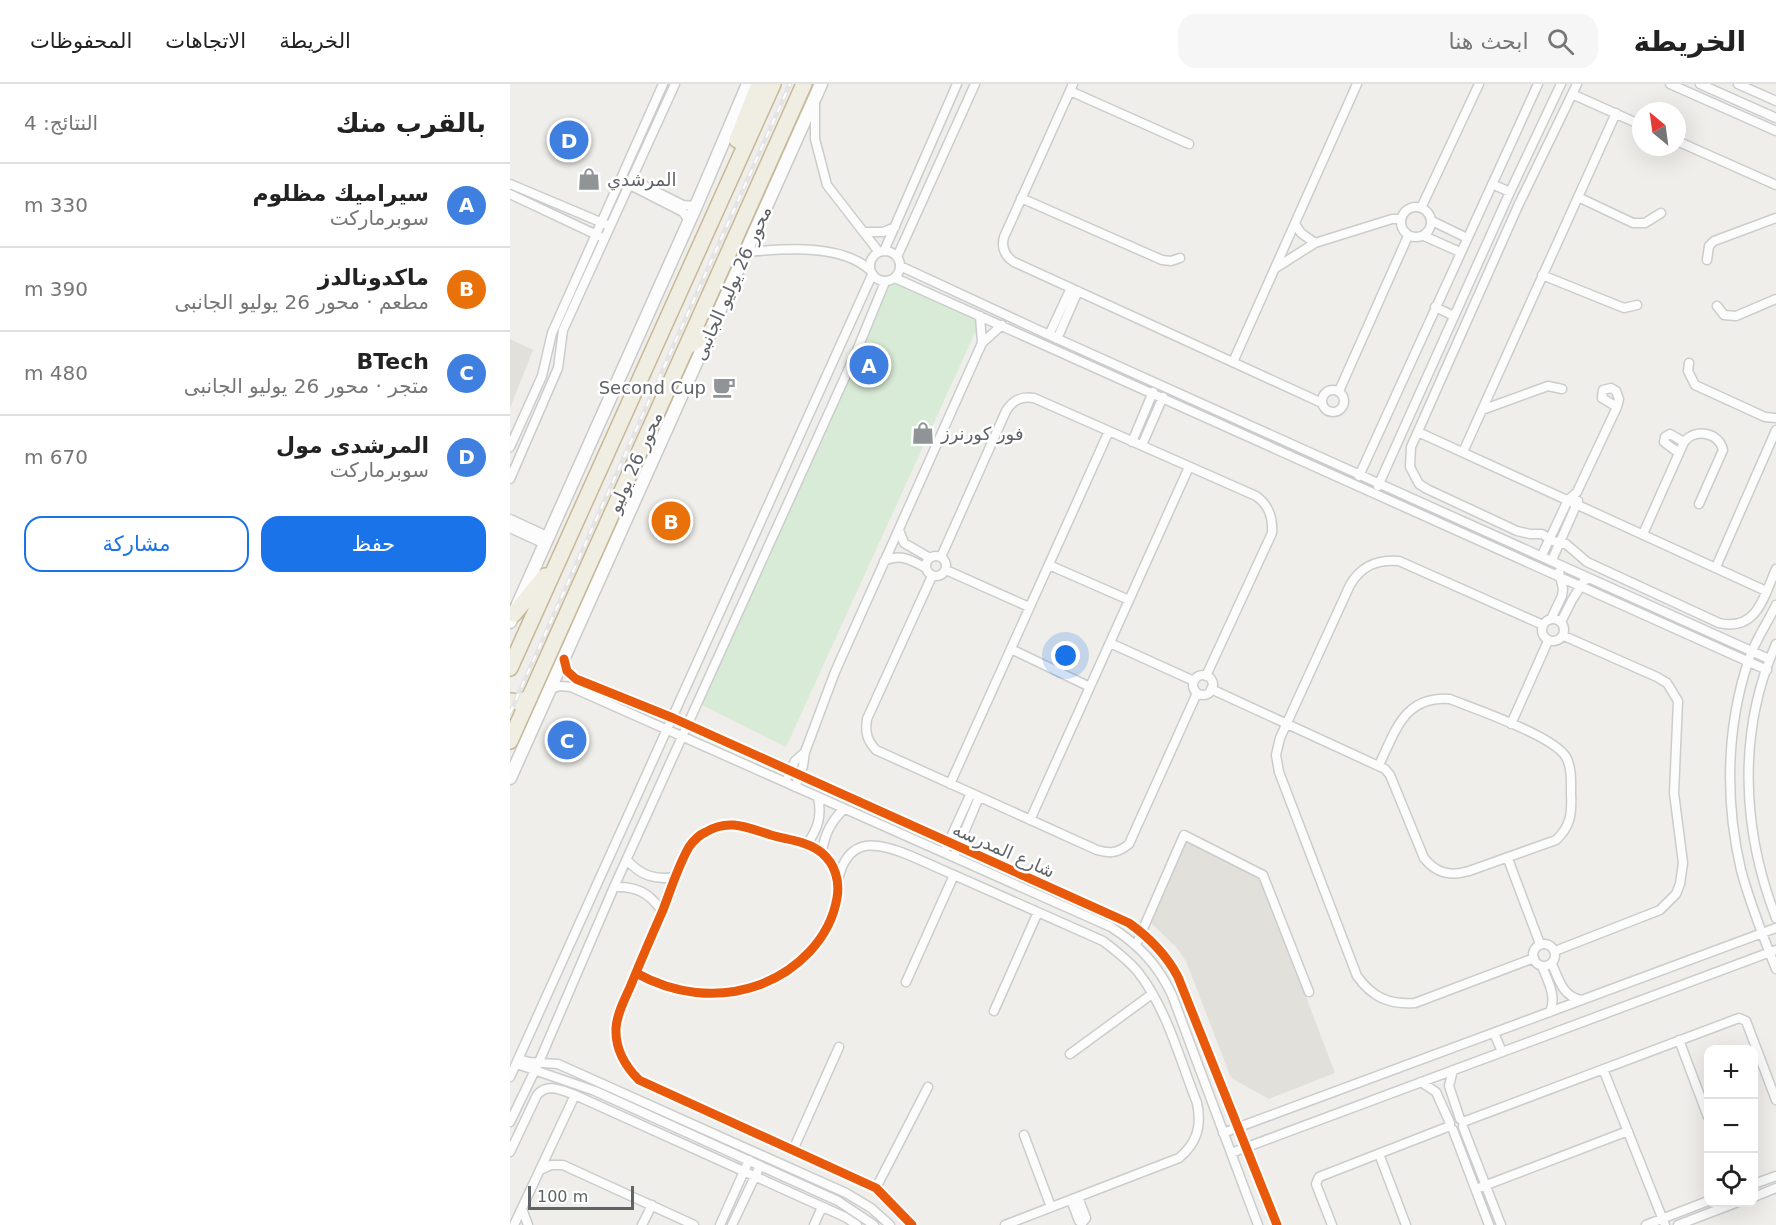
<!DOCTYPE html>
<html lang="ar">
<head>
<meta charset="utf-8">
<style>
  :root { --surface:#fff; --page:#f6f6f6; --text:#222; --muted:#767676; --line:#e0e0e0; --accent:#1a73e8 }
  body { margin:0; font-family:"DejaVu Sans",Vazirmatn,sans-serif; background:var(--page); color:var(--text); direction:rtl }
  .controls { position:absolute; right:18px; bottom:18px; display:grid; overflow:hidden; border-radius:12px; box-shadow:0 6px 24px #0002 }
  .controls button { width:54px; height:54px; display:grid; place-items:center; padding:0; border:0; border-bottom:2px solid var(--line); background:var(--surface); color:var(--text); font:30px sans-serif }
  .compass { position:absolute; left:1122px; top:18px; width:54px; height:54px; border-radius:50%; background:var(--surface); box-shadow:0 6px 24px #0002; rotate:331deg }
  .scale { position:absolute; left:18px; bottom:15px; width:106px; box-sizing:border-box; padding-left:6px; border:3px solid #5f6368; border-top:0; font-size:16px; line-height:21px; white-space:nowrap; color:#5f6368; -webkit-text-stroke:4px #fff; paint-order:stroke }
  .you { position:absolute; left:556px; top:572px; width:21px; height:21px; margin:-15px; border:4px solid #fff; border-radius:50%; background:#1a73e8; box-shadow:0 0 0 9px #1a73e833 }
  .badge { display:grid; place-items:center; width:39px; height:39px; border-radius:50%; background:var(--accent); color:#fff; font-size:20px; font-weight:700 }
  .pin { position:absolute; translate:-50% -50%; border:3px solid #fff; box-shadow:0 2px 6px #0006 }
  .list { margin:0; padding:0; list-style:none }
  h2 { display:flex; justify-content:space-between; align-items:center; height:78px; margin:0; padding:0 24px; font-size:26px }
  h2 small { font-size:20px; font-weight:400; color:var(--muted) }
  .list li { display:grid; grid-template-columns:39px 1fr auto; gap:18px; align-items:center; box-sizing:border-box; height:84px; padding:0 24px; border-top:2px solid var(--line) }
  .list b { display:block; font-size:22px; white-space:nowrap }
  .list p { margin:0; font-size:20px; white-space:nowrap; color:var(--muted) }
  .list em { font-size:20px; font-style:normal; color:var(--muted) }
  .actions { display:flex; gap:12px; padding:18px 24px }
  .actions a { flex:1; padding:14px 0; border:2px solid var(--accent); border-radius:18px; text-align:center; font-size:21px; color:var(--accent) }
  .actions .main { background:var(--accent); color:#fff }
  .icon { flex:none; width:33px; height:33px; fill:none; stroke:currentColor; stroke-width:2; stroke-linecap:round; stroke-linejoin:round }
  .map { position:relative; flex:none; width:1266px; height:1141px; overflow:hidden; direction:ltr }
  header { display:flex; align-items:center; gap:36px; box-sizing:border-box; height:84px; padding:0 30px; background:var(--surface); border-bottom:2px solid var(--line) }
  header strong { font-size:28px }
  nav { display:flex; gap:33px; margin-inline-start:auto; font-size:21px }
  .search { width:420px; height:54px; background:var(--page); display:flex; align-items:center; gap:15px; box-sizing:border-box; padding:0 21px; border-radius:18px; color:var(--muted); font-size:22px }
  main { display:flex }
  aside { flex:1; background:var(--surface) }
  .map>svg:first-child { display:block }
</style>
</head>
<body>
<header>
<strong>الخريطة</strong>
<div class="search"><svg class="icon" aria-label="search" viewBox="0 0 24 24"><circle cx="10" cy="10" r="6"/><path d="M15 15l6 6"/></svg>ابحث هنا</div>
<nav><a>الخريطة</a><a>الاتجاهات</a><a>المحفوظات</a></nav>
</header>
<main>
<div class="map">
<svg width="1266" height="1141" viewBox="0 0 1266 1141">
  <rect width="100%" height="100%" fill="#efeeea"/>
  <!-- education -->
  <path fill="#e2e0da" d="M0,255L23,266L0,324Z
    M676,757L750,792L825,989L759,1015L721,994L676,877L666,863L638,836Z"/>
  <!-- green -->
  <path fill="#d8ebd6" d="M383,190L474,229L276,663L190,620Z"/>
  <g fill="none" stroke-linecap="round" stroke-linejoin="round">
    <!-- street casing -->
    <g stroke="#cbcccc" stroke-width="11">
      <path id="street" d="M563,0L494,153C491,164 495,172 504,178L812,319
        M1067,0L1008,122L901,363L900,383L909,400L917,405L1007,447L1020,450H1032L1043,457L1056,460L1077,478L1209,539C1247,548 1254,512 1266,485
        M1160,0L1266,47
        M1190,0L1266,34
        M1228,0L1266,17
        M560,7L679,60
        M1062,10L1131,41
        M305,20V55L317,101L369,168
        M1167,57L1266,101
        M123,96L173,121L186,122
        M0,100L95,140
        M982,100L1000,108
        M120,101L173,128L179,137
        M0,110L89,152
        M1068,113L1123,139H1135L1151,129
        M511,114L652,176L661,177L670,174
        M891 138a15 15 0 1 1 30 0a15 15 0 1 1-30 0Z
        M911,124L969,0
        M922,137L957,154
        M785,140L791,149L805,159
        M355,148H373L385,143
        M914,152L950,168
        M360 182a15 15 0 1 1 30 0a15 15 0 1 1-30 0Z
        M374,167L447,0
        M236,168C273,165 330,159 360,186
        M387,173L465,0
        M1197,176L1199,162L1204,157L1266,134
        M390,182L539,251L1259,575
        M767,183L805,159L882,135H891
        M1032,191L1114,224L1127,221
        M385,194L1257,586
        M1207,222L1214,231L1226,232L1266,215
        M925,223L944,232
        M539,251L561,204
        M547,255L568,207
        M472,259L492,241
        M723,278L847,0
        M1179,279L1178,287L1185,301L1255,333L1266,334
        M812 317a11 11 0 1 1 22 0a11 11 0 1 1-22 0Z
        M829,307L898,152
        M972,326L1038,302L1052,305
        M908,348L1256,507
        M622,358L643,308
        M632,361L653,313
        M0,363L32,292L42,249L153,0
        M953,368L1106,29
        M1169,369L1154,358L1155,353L1160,350L1174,358
        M849,392L1028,0
        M0,395L48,284L53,246L165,0
        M868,402L1000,108L1051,0
        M0,435L39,453
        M0,444L35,460
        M389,446L394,459L420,474
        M1133,450L1174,358C1185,344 1209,348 1213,366L1189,420
        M1032,471L1058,416L1067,408L1107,323L1092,314L1093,306L1101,304L1106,307L1109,315L1107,323
        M416 482a10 10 0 1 1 20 0a10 10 0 1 1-20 0Z
        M431,473L496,327C503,316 511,312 524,314L746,412C759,421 763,433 762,449L696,592
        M1042,476L1068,417
        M374,477C391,469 401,476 416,484
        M539,481L619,516
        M1206,483L1266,346
        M436,486L519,523
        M422,492L357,635C355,649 357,656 366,666L587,766C600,770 608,769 619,760L687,609
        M1266,521C1257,540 1244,558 1238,578C1216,645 1215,718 1231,786C1240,820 1253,852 1266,885
        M1032 546a11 11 0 1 1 22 0a11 11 0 1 1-22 0Z
        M1041,535L1052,512L1053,505L1049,488
        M1051,538L1062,516L1074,497
        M600,559L684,597
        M1266,560C1227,648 1232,746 1266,834
        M501,565L580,603
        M54,575L57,587L66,595L163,634L619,839C640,854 656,870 668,893L767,1141
        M683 601a10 10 0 1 1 20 0a10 10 0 1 1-20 0Z
        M40,605L50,602L61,603L601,843C629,861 648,881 662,911L748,1141
        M701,605L875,685L880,691L914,774C926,789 940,793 959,787L1046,756C1061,742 1062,729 1061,710C1061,698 1062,684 1056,673C1044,652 965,625 940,615C894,612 886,646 869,681
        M1001,640L1038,557
        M278,692L285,677L295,668
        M440,700L599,347
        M285,703L293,682L295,668L325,588L472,259L470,232
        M520,736L679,383
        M297,760C308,745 312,732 308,713
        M436,764L461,709
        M446,768L469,713
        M312,769C314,751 321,737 334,725
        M998,775L1030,860
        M117,776C131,792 145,796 166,793
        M328,796C338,751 368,758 401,772L593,857C606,867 618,876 628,888C657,925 670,976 687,1019C692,1042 687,1059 669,1074L495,1141
        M104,803C127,802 139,809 152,827
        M1023 871a11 11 0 1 1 22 0a11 11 0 1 1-22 0Z
        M626,861L674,751L753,791L799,908
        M1045,867L1150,826L1166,810L1170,800L1173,779L1164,709L1168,617L1157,599L1147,593L1054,552
        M1024,874L905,919C879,921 862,913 847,892L769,688L766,671L770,654L840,501C851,482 867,475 889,477L1033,541
        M1042,880C1049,896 1053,913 1072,916
        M1032,882C1038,898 1047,912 1040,928
        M126,889C164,910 207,916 249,901C287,887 320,855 327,814C330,797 325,780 312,769C298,757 277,756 261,751C238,744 219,734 196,748C189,751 183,757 179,763C168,782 161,805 153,826C142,851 131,876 121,901C115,915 107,929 106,944C105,965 115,982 129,996L366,1104L402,1141
        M396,898L444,791
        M484,927L528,828
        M984,949L992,968
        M1169,956L1198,1033
        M560,970L642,910
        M9,975L19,978L48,980L336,1109L361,1124L380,1141
        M7,980L85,1007L328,1117L364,1141
        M1093,985L1155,1141
        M943,986L939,1002L950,1035
        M0,993L362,191
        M911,998L926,1008L940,1039
        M0,1038L29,978L104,803L345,271L375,198
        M953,1038L1229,934L1236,937L1266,1016
        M953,1043L991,1141
        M943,1046L979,1141
        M713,1049L1266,844
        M514,1051L541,1123
        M283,1066L329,963
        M0,1068L27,1011C38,998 53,1007 65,1011L335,1133L347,1141
        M721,1069L1266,866
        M869,1070L896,1141
        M30,1086L41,1081H53L184,1141
        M1244,1100L1266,1092
        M366,1104L418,1003
        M966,1105L1118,1047
        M1244,1113L1266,1104
        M561,1116L569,1137L572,1139L576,1134L568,1113
        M12,1125L18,1141
        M4,1141L65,1011
        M132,1141L142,1121
        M210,1141L239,1076
        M222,1141L250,1082
        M304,1141L312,1123
        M822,1141L806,1100L809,1093L940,1042
        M1136,1141L1198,1117
        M1168,1141L1228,1118"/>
    </g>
    <!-- secondary casing -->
    <g stroke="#cacacb" stroke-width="15">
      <path id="secondary" d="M0,538L186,122L238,0
        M0,694L311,0"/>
    </g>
    <!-- highway casing -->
    <g stroke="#c8b996" stroke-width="18">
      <path id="highway" d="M227,56L249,0
        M177,263L200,248
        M4,530L35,492
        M0,584L263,0
        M0,617L10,618L20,613
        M0,657L294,0"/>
    </g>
    <!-- street -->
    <use href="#street" stroke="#fdfcfc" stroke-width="8"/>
    <!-- secondary -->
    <use href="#secondary" stroke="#fdfcfc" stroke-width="12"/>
    <!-- highway -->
    <use href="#highway" stroke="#f0ede3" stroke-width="15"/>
    <!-- rail casing -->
    <g stroke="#e4e4e4" stroke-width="4.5">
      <path id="rail" d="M0,629L280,0"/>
    </g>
    <!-- rail -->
    <use href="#rail" stroke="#fff" stroke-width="2" stroke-dasharray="7" stroke-linecap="butt"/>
    <!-- cycleway casing -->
    <g stroke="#fff" stroke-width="13">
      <path id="cycleway" d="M54,575L57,587L66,595L163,634L619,839C640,854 656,870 668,893L767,1141
        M126,889C164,910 207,916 249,901C287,887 320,855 327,814C330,797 325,780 312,769C298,757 277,756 261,751C238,744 219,734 196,748C189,751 183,757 179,763C168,782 161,805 153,826C142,851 131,876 121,901C115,915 107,929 106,944C105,965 115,982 129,996L366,1104L402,1141"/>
    </g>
    <!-- cycleway -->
    <use href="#cycleway" stroke="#e8590c" stroke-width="9"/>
  </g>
  <!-- icons -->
  <defs>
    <g id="shop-bare" transform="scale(1.8)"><path d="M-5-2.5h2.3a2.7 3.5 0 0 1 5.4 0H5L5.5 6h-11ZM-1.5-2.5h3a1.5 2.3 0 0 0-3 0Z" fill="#919496" stroke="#fff" stroke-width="2.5" paint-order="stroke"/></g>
    <g id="cafe-bare" transform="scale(1.8)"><path d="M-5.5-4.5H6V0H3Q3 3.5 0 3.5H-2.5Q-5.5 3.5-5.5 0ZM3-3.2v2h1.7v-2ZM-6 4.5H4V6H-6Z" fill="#919496" stroke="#fff" stroke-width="2.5" paint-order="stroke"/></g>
  </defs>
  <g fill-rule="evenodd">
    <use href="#shop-bare" x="79" y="95"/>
    <use href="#cafe-bare" x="214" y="303"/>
    <use href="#shop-bare" x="413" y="349"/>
  </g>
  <g text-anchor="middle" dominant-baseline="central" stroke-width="5" stroke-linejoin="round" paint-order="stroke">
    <!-- poi labels -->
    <g font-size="18" fill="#5f6368" stroke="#fff" text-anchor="start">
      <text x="97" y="95">المرشدي</text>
      <text x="196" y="303" text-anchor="end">Second Cup</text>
      <text x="431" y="349">فور كورنرز</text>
    </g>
    <!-- street labels -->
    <g font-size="18" fill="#5f6368" stroke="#fff">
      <text transform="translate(222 199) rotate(-66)">محور 26 يوليو الجانبى</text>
      <text transform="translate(125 378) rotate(-66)">محور 26 يوليو</text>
      <text transform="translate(494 766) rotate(24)">شارع المدرسه</text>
    </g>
  </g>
</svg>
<div class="controls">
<button>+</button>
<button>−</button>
<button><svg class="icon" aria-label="locate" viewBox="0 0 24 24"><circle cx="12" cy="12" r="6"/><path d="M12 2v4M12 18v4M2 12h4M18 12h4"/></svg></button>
</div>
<svg class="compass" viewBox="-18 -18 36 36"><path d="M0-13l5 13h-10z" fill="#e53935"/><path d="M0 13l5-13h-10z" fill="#767676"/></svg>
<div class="scale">100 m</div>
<div class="you"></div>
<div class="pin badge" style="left:359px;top:281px;background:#3f7fe0">A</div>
<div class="pin badge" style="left:161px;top:437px;background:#e8710a">B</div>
<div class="pin badge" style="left:57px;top:656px;background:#3f7fe0">C</div>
<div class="pin badge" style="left:59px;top:56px;background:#3f7fe0">D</div>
</div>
<aside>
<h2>بالقرب منك<small>النتائج: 4</small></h2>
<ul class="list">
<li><span class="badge" style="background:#3f7fe0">A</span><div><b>سيراميك مظلوم</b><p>سوبرماركت</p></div><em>330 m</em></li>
<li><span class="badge" style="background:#e8710a">B</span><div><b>ماكدونالدز</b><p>مطعم · محور 26 يوليو الجانبى</p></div><em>390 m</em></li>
<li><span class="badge" style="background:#3f7fe0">C</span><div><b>BTech</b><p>متجر · محور 26 يوليو الجانبى</p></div><em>480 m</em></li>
<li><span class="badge" style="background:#3f7fe0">D</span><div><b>المرشدى مول</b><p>سوبرماركت</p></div><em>670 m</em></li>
</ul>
<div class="actions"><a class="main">حفظ</a><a>مشاركة</a></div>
</aside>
</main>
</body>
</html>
